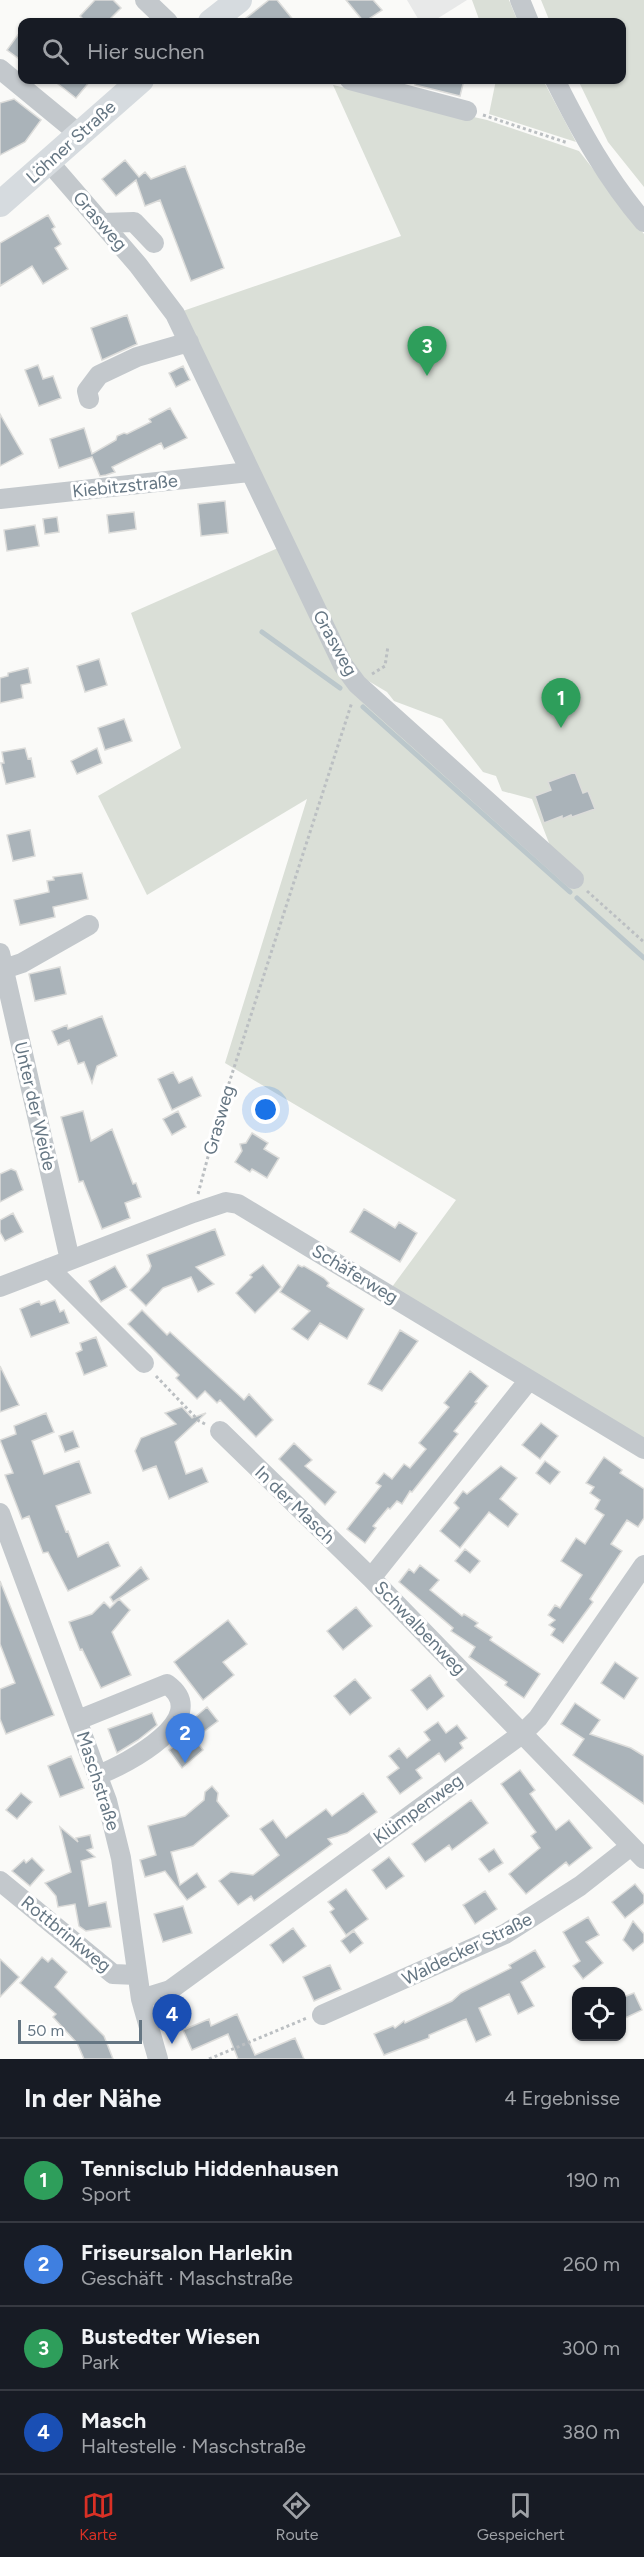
<!DOCTYPE html>
<html lang="de">
<head>
<meta charset="utf-8">
<style>
  :root { --surface:#171b24; --page:#20242c; --text:#f1f3f6; --muted:#9ea1a6; --line:#363941; --accent:#d93025 }
  body { margin:0; font-family:Figtree,sans-serif; background:var(--page); color:var(--text) }
  .controls { position:absolute; right:18px; bottom:18px; display:grid; overflow:hidden; border-radius:12px; box-shadow:0 2px 4px #0004 }
  .controls button { width:54px; height:54px; display:grid; place-items:center; padding:0; border:0; border-bottom:2px solid var(--line); background:var(--surface); color:var(--text); font:30px sans-serif }
  .scale { position:absolute; left:18px; bottom:15px; width:124px; box-sizing:border-box; padding-left:6px; border:3px solid #657683; border-top:0; font-size:16px; line-height:21px; white-space:nowrap; color:#657683; -webkit-text-stroke:4px #fff; paint-order:stroke }
  .you { position:absolute; left:266px; top:1110px; width:21px; height:21px; margin:-15px; border:4px solid #fff; border-radius:50%; background:#1a73e8; box-shadow:0 0 0 9px #1a73e833 }
  .badge { display:grid; place-items:center; width:39px; height:39px; border-radius:50%; background:var(--accent); color:#fff; font-size:20px; font-weight:700 }
  .pin { position:absolute; translate:-50% -50px; filter:drop-shadow(0 2px 3px #0008) }
  .pin::after { content:''; position:absolute; top:32px; width:21px; height:18px; background:inherit; clip-path:polygon(0 0,100% 0,50% 100%) }
  .list { margin:0; padding:0; list-style:none }
  h2 { display:flex; justify-content:space-between; align-items:center; height:78px; margin:0; padding:0 24px; font-size:26px }
  h2 small { font-size:20px; font-weight:400; color:var(--muted) }
  .list li { display:grid; grid-template-columns:39px 1fr auto; gap:18px; align-items:center; box-sizing:border-box; height:84px; padding:0 24px; border-top:2px solid var(--line) }
  .list b { display:block; font-size:22px; white-space:nowrap }
  .list p { margin:0; font-size:20px; white-space:nowrap; color:var(--muted) }
  .list em { font-size:20px; font-style:normal; color:var(--muted) }
  .icon { flex:none; width:33px; height:33px; fill:none; stroke:currentColor; stroke-width:2; stroke-linecap:round; stroke-linejoin:round }
  .map { position:relative; flex:none; width:644px; height:2059px; overflow:hidden }
  .search { position:absolute; background:var(--surface); box-shadow:0 2px 4px #0004; left:18px; right:18px; top:18px; height:66px; display:flex; align-items:center; gap:15px; box-sizing:border-box; padding:0 21px; border-radius:12px; color:var(--muted); font-size:22px }
  .sheet { height:414px; background:var(--surface) }
  nav { display:flex; justify-content:space-around; align-items:center; box-sizing:border-box; height:84px; border-top:2px solid var(--line); background:var(--surface); font-size:16px; color:var(--muted) }
  nav a { display:grid; justify-items:center; gap:3px }
  nav .on { color:var(--accent) }
  .map>svg:first-child { display:block }
</style>
</head>
<body>
<div class="map">
<svg width="644" height="2059" viewBox="0 0 644 2059">
  <rect width="100%" height="100%" fill="#fafaf8"/>
  <!-- built -->
  <path fill="#e8e9e9" d="M407,0H467L432,22H420Z"/>
  <!-- green -->
  <path fill="#dadfd7" d="M472,0H509L518,22H480Z
    M541,0H644V187L608,142L578,80H622V22H550Z
    M496,80H543L576,142L489,114Z
    M333,85L487,120L579,151L644,234V1440L392,1287L456,1200L225,1063L307,799L147,895L98,796L181,748L131,613L278,548L345,680L554,856L532,799L502,791L496,776L483,772L442,719L394,701L387,692L355,673L180,312L401,236Z"/>
  <g fill="none" stroke-linecap="round" stroke-linejoin="round">
    <!-- stream -->
    <path stroke="#bbc7cb" stroke-width="5" d="M262,632L340,688
      M363,707L570,892
      M577,898L644,958"/>
  </g>
  <!-- building -->
  <path fill="#aab3b9" stroke="#dcdcda" stroke-width="1.5" d="M95,0H113L121,8L107,22H86L80,16Z
    M269,0H277L295,22H241Z
    M346,0H373L382,10L364,22Z
    M22,29V61L7,50Z
    M53,80H91L76,98Z
    M415,80H464L460,96L415,85Z
    M14,99L41,120L25,142L0,155V103Z
    M125,160L139,177L145,172L151,179L185,166L224,268L191,281L160,200L145,206L136,180L116,196L102,179Z
    M48,215L55,227L52,229L61,244L55,248L68,269L43,284L32,266L0,286V243Z
    M127,315L137,344L102,360L91,328Z
    M38,365L43,379L53,376L61,398L39,406L25,370Z
    M183,366L190,380L176,387L169,373Z
    M170,408L187,438L164,449L161,443L112,467L115,472L106,475L100,476L92,457L59,468L50,439L84,428L92,454L116,440L117,436L124,433L127,434L151,422L149,419Z
    M0,414L23,454L0,466Z
    M225,501L228,533L201,536L198,504Z
    M134,512L136,529L109,533L107,515Z
    M57,517L59,532L45,534L43,519Z
    M35,525L39,546L7,551L4,530Z
    M99,659L107,685L85,692L77,666Z
    M28,668L31,683L21,685L23,698L0,703V678L8,676V673Z
    M124,719L132,741L105,750L98,728Z
    M25,748L28,759L31,758L35,777L6,784L1,763H4L2,752Z
    M97,748L102,763L77,774L71,761Z
    M575,772L583,793L588,791L595,809L572,817L571,815L562,819V816L544,823L535,796L551,790L548,782Z
    M30,830L35,856L13,861L7,835Z
    M82,873L88,899L53,907L55,917L20,925L14,900L49,892L47,881L54,880L53,877Z
    M60,967L66,994L35,1001L29,974Z
    M102,1016L117,1056L97,1066L92,1083L84,1062L78,1064L69,1040L58,1045L52,1031L67,1025L68,1029Z
    M173,1072L179,1083L192,1077L201,1096L172,1110L158,1079Z
    M83,1111L91,1141L112,1129L133,1184L136,1183L141,1197L125,1203L130,1218L102,1229L83,1181L79,1182L61,1117Z
    M178,1111L186,1127L172,1135L163,1119Z
    M252,1133L268,1143L264,1149L279,1158L267,1178L252,1169L250,1172L235,1162L242,1151L240,1144L246,1143Z
    M11,1169L16,1171L23,1190L0,1202V1174Z
    M364,1209L395,1228L399,1222L417,1233L400,1262L350,1232Z
    M13,1213L23,1232L5,1241L0,1232V1220Z
    M215,1229L225,1255L196,1267L214,1284L198,1292L191,1277L163,1288L146,1306L130,1290L149,1271L151,1266L147,1255Z
    M263,1265L281,1287L255,1313L236,1293L252,1277L250,1275Z
    M298,1265L302,1267L304,1266L324,1278L329,1283L327,1286L364,1309L347,1339L320,1323L308,1340L292,1329L310,1311L280,1292Z
    M115,1266L127,1287L101,1302L89,1281Z
    M55,1300L60,1312L64,1310L69,1323L31,1337L20,1309L39,1301L41,1305Z
    M142,1310L167,1335L170,1332L244,1400L249,1394L273,1420L256,1437L220,1400L217,1403L205,1391L197,1399L176,1378L179,1375L128,1324Z
    M400,1330L418,1341L382,1391L368,1384Z
    M96,1337L107,1366L84,1375L76,1353L82,1350L80,1343Z
    M0,1366L19,1405L0,1412Z
    M470,1371L488,1386L475,1402L477,1403L454,1431L458,1434L412,1492L410,1491L402,1504L397,1501L390,1509L388,1508L373,1526L376,1528L365,1543L347,1529L381,1486L376,1483L384,1473L392,1479L404,1464L410,1468L426,1449L419,1443L449,1407L444,1403Z
    M182,1407L192,1418L206,1413L175,1442L186,1474L202,1468L208,1482L169,1499L156,1466L143,1471L135,1451L141,1438L176,1424L165,1413Z
    M46,1413L54,1432L32,1441L44,1474L79,1461L91,1493L56,1506L66,1532L68,1531L78,1557L108,1542L120,1566L68,1591L48,1552L43,1553L29,1516L22,1519L5,1475L13,1473L0,1440L16,1434L14,1426Z
    M541,1423L558,1436L540,1459L522,1445Z
    M73,1431L79,1447L65,1452L59,1436Z
    M294,1443L312,1460L305,1466L336,1492L325,1505L279,1459Z
    M604,1457L622,1470L620,1473L644,1489V1518L638,1527L627,1520L611,1544L622,1551L590,1599L593,1602L563,1643L551,1635L555,1629L549,1625L555,1620L548,1615L555,1605L560,1608L582,1575L561,1561L576,1538L585,1544L604,1515L595,1509L600,1500L590,1493L594,1487L586,1483Z
    M545,1461L560,1472L550,1484L536,1473Z
    M501,1466L517,1478L500,1499L518,1514L508,1527L489,1512L460,1548L440,1531L459,1508L454,1503L463,1491L467,1494Z
    M465,1549L480,1561L470,1573L455,1561Z
    M420,1565L439,1580L430,1590L462,1616L464,1614L478,1623L475,1626L492,1637L490,1640L540,1674L524,1698L505,1685L507,1682L469,1657L475,1647L451,1631L453,1628L399,1582L409,1569L414,1573Z
    M141,1567L149,1579L113,1602L110,1597Z
    M0,1581L54,1715L6,1734L0,1719V1689L15,1683L0,1644Z
    M119,1599L130,1610L112,1632L131,1675L101,1688L82,1649L80,1650L69,1622L92,1614L104,1602L110,1608Z
    M356,1607L372,1626L343,1650L327,1631Z
    M228,1620L247,1644L223,1662L234,1675L203,1700L174,1662Z
    M615,1662L638,1678L624,1699L601,1683Z
    M430,1675L444,1696L427,1710L411,1690Z
    M355,1679L371,1698L350,1715L334,1696Z
    M575,1703L600,1720L590,1734L631,1748L644,1756V1804L573,1755L584,1739L561,1724Z
    M207,1707L218,1721L198,1736L188,1723Z
    M152,1713L157,1725L138,1740L117,1753L108,1729Z
    M438,1722L446,1733L457,1725L467,1738L460,1743L463,1748L445,1762L439,1753L416,1770L422,1778L400,1794L387,1777L399,1768L389,1756L399,1748L407,1758L430,1740L424,1732Z
    M191,1734L203,1750L182,1768L169,1750Z
    M71,1756L84,1788L60,1797L48,1766Z
    M520,1770L535,1790L530,1794L556,1830L569,1820L592,1848L569,1866L566,1862L526,1894L509,1874L540,1848L531,1836L536,1832L501,1784Z
    M212,1786L218,1793L217,1801L229,1816L193,1846L171,1852L180,1885L197,1873L206,1887L187,1900L165,1871L145,1877L140,1860L156,1855L148,1826L185,1816L204,1800L205,1792Z
    M21,1793L32,1802L17,1819L6,1810Z
    M363,1793L377,1812L347,1833L328,1839L332,1844L254,1901L251,1896L238,1905L219,1881L231,1872L253,1875L279,1855L260,1829L273,1820L286,1838L326,1809L332,1816Z
    M471,1800L488,1823L452,1850L449,1845L425,1862L412,1844Z
    M60,1827L78,1842L76,1838L90,1835L93,1848L87,1850L95,1857L81,1861L89,1906L106,1902L111,1927L86,1931L79,1926L75,1904L58,1907L56,1896L45,1883L71,1872Z
    M494,1849L503,1863L489,1872L479,1859Z
    M389,1857L404,1876L386,1889L372,1870Z
    M32,1858L44,1870L30,1886L12,1871L24,1860L26,1863Z
    M635,1884L644,1895V1903L625,1918L612,1902Z
    M346,1889L368,1919L346,1935L330,1912L334,1909L328,1902Z
    M485,1891L497,1909L475,1924L463,1905Z
    M183,1906L192,1933L163,1942L154,1914Z
    M588,1917L599,1935L586,1942L603,1963L583,1979L573,1966L580,1961L563,1932Z
    M633,1921L644,1934V1942L633,1951L623,1940Z
    M293,1928L306,1946L283,1963L270,1945Z
    M354,1931L363,1943L350,1953L341,1941Z
    M535,1950L545,1967L521,1982L534,2006L518,2014L509,1994L479,2008L491,2035L476,2042L466,2019L429,2035V2038L384,2055L374,2034L393,2026L395,2028L404,2021L405,2023L452,2001L461,1993L511,1968L509,1965Z
    M42,1957L48,1962L52,1958L67,1972L55,1987L104,2036L113,2059H84L77,2043L53,2017L56,2014L20,1983Z
    M0,1959L19,1977L0,1997Z
    M330,1965L341,1989L314,2001L303,1977Z
    M634,1993L642,2010L621,2020V1998Z
    M237,2014L255,2055L295,2038L304,2059H238L228,2034L192,2050L183,2030L209,2019L211,2026Z"/>
  <g fill="none" stroke-linecap="round" stroke-linejoin="round">
    <!-- path -->
    <path stroke="#bbbfc2" stroke-width="3" stroke-dasharray="3 3" stroke-linecap="butt" d="M483,115L568,143
      M372,674L385,666L388,646
      M587,891L644,942
      M198,1194L221,1108L352,702
      M156,1376L199,1421L205,1424
      M209,2059L307,2018"/>
    <!-- minor -->
    <path stroke="#c3c8cc" stroke-width="20" d="M145,0L168,22
      M520,0L529,22
      M0,69L79,134
      M350,80L467,111
      M555,80C580,130 607,179 644,222
      M49,162L138,265L175,314L343,665L357,684L574,879
      M102,223L134,222L154,243
      M89,399L87,391L99,375L137,357L189,342
      M0,499L249,472
      M0,953L70,1260
      M4,969L22,963L89,925
      M49,1268L144,1363
      M0,1287L193,1213L226,1202L238,1204L644,1449
      M220,1431L371,1578L644,1859
      M0,1513L107,1801L121,1858L141,1999L158,2059
      M371,1578L529,1380
      M78,1720L167,1684C214,1718 127,1764 98,1775
      M0,1881L113,1974L137,1975
      M141,1999L170,1990L522,1734L538,1718L644,1565
      M322,2015L505,1934L580,1886L631,1846"/>
    <!-- major -->
    <path stroke="#d6dbdf" stroke-width="26" d="M211,22L239,0
      M0,204L141,80"/>
  </g>
  <g text-anchor="middle" dominant-baseline="central" stroke-width="6" stroke-linejoin="round" paint-order="stroke">
    <!-- street labels -->
    <g font-size="18" fill="#657683" stroke="#fff">
      <text transform="translate(71 142) rotate(-42)">Löhner Straße</text>
      <text transform="translate(100 221) rotate(49)">Grasweg</text>
      <text transform="translate(125 486) rotate(-6)">Kiebitzstraße</text>
      <text transform="translate(335 643) rotate(61)">Grasweg</text>
      <text transform="translate(35 1106) rotate(77)">Unter der Weide</text>
      <text transform="translate(219 1120) rotate(-74)">Grasweg</text>
      <text transform="translate(355 1274) rotate(31)">Schäferweg</text>
      <text transform="translate(295 1505) rotate(44)">In der Masch</text>
      <text transform="translate(420 1628) rotate(46)">Schwalbenweg</text>
      <text transform="translate(98 1781) rotate(72)">Maschstraße</text>
      <text transform="translate(418 1809) rotate(-36)">Klümpenweg</text>
      <text transform="translate(66 1934) rotate(39)">Rottbrinkweg</text>
      <text transform="translate(467 1949) rotate(-26)">Waldecker Straße</text>
    </g>
  </g>
</svg>
<div class="controls">
<button><svg class="icon" aria-label="locate" viewBox="0 0 24 24"><circle cx="12" cy="12" r="6"/><path d="M12 2v4M12 18v4M2 12h4M18 12h4"/></svg></button>
</div>
<div class="scale">50 m</div>
<div class="you"></div>
<div class="pin badge" style="left:561px;top:728px;background:#2e9e5b">1</div>
<div class="pin badge" style="left:185px;top:1763px;background:#3f7fe0">2</div>
<div class="pin badge" style="left:427px;top:376px;background:#2e9e5b">3</div>
<div class="pin badge" style="left:172px;top:2044px;background:#1a4fb4">4</div>
<div class="search"><svg class="icon" aria-label="search" viewBox="0 0 24 24"><circle cx="10" cy="10" r="6"/><path d="M15 15l6 6"/></svg>Hier suchen</div>
</div>
<section class="sheet">
<h2>In der Nähe<small>4 Ergebnisse</small></h2>
<ul class="list">
<li><span class="badge" style="background:#2e9e5b">1</span><div><b>Tennisclub Hiddenhausen</b><p>Sport</p></div><em>190 m</em></li>
<li><span class="badge" style="background:#3f7fe0">2</span><div><b>Friseursalon Harlekin</b><p>Geschäft · Maschstraße</p></div><em>260 m</em></li>
<li><span class="badge" style="background:#2e9e5b">3</span><div><b>Bustedter Wiesen</b><p>Park</p></div><em>300 m</em></li>
<li><span class="badge" style="background:#1a4fb4">4</span><div><b>Masch</b><p>Haltestelle · Maschstraße</p></div><em>380 m</em></li>
</ul>
</section>
<nav>
<a class="on"><svg class="icon" aria-label="map" viewBox="0 0 24 24"><path d="M3 6l6-2 6 2 6-2v14l-6 2-6-2-6 2zM9 4v14M15 6v14"/></svg>Karte</a>
<a><svg class="icon" aria-label="directions" viewBox="0 0 24 24"><path d="M12 3l9 9-9 9-9-9zM9 14v-3h6M13 9l2 2-2 2"/></svg>Route</a>
<a><svg class="icon" aria-label="saved" viewBox="0 0 24 24"><path d="M7 4h10v16l-5-4-5 4z"/></svg>Gespeichert</a>
</nav>
</body>
</html>
